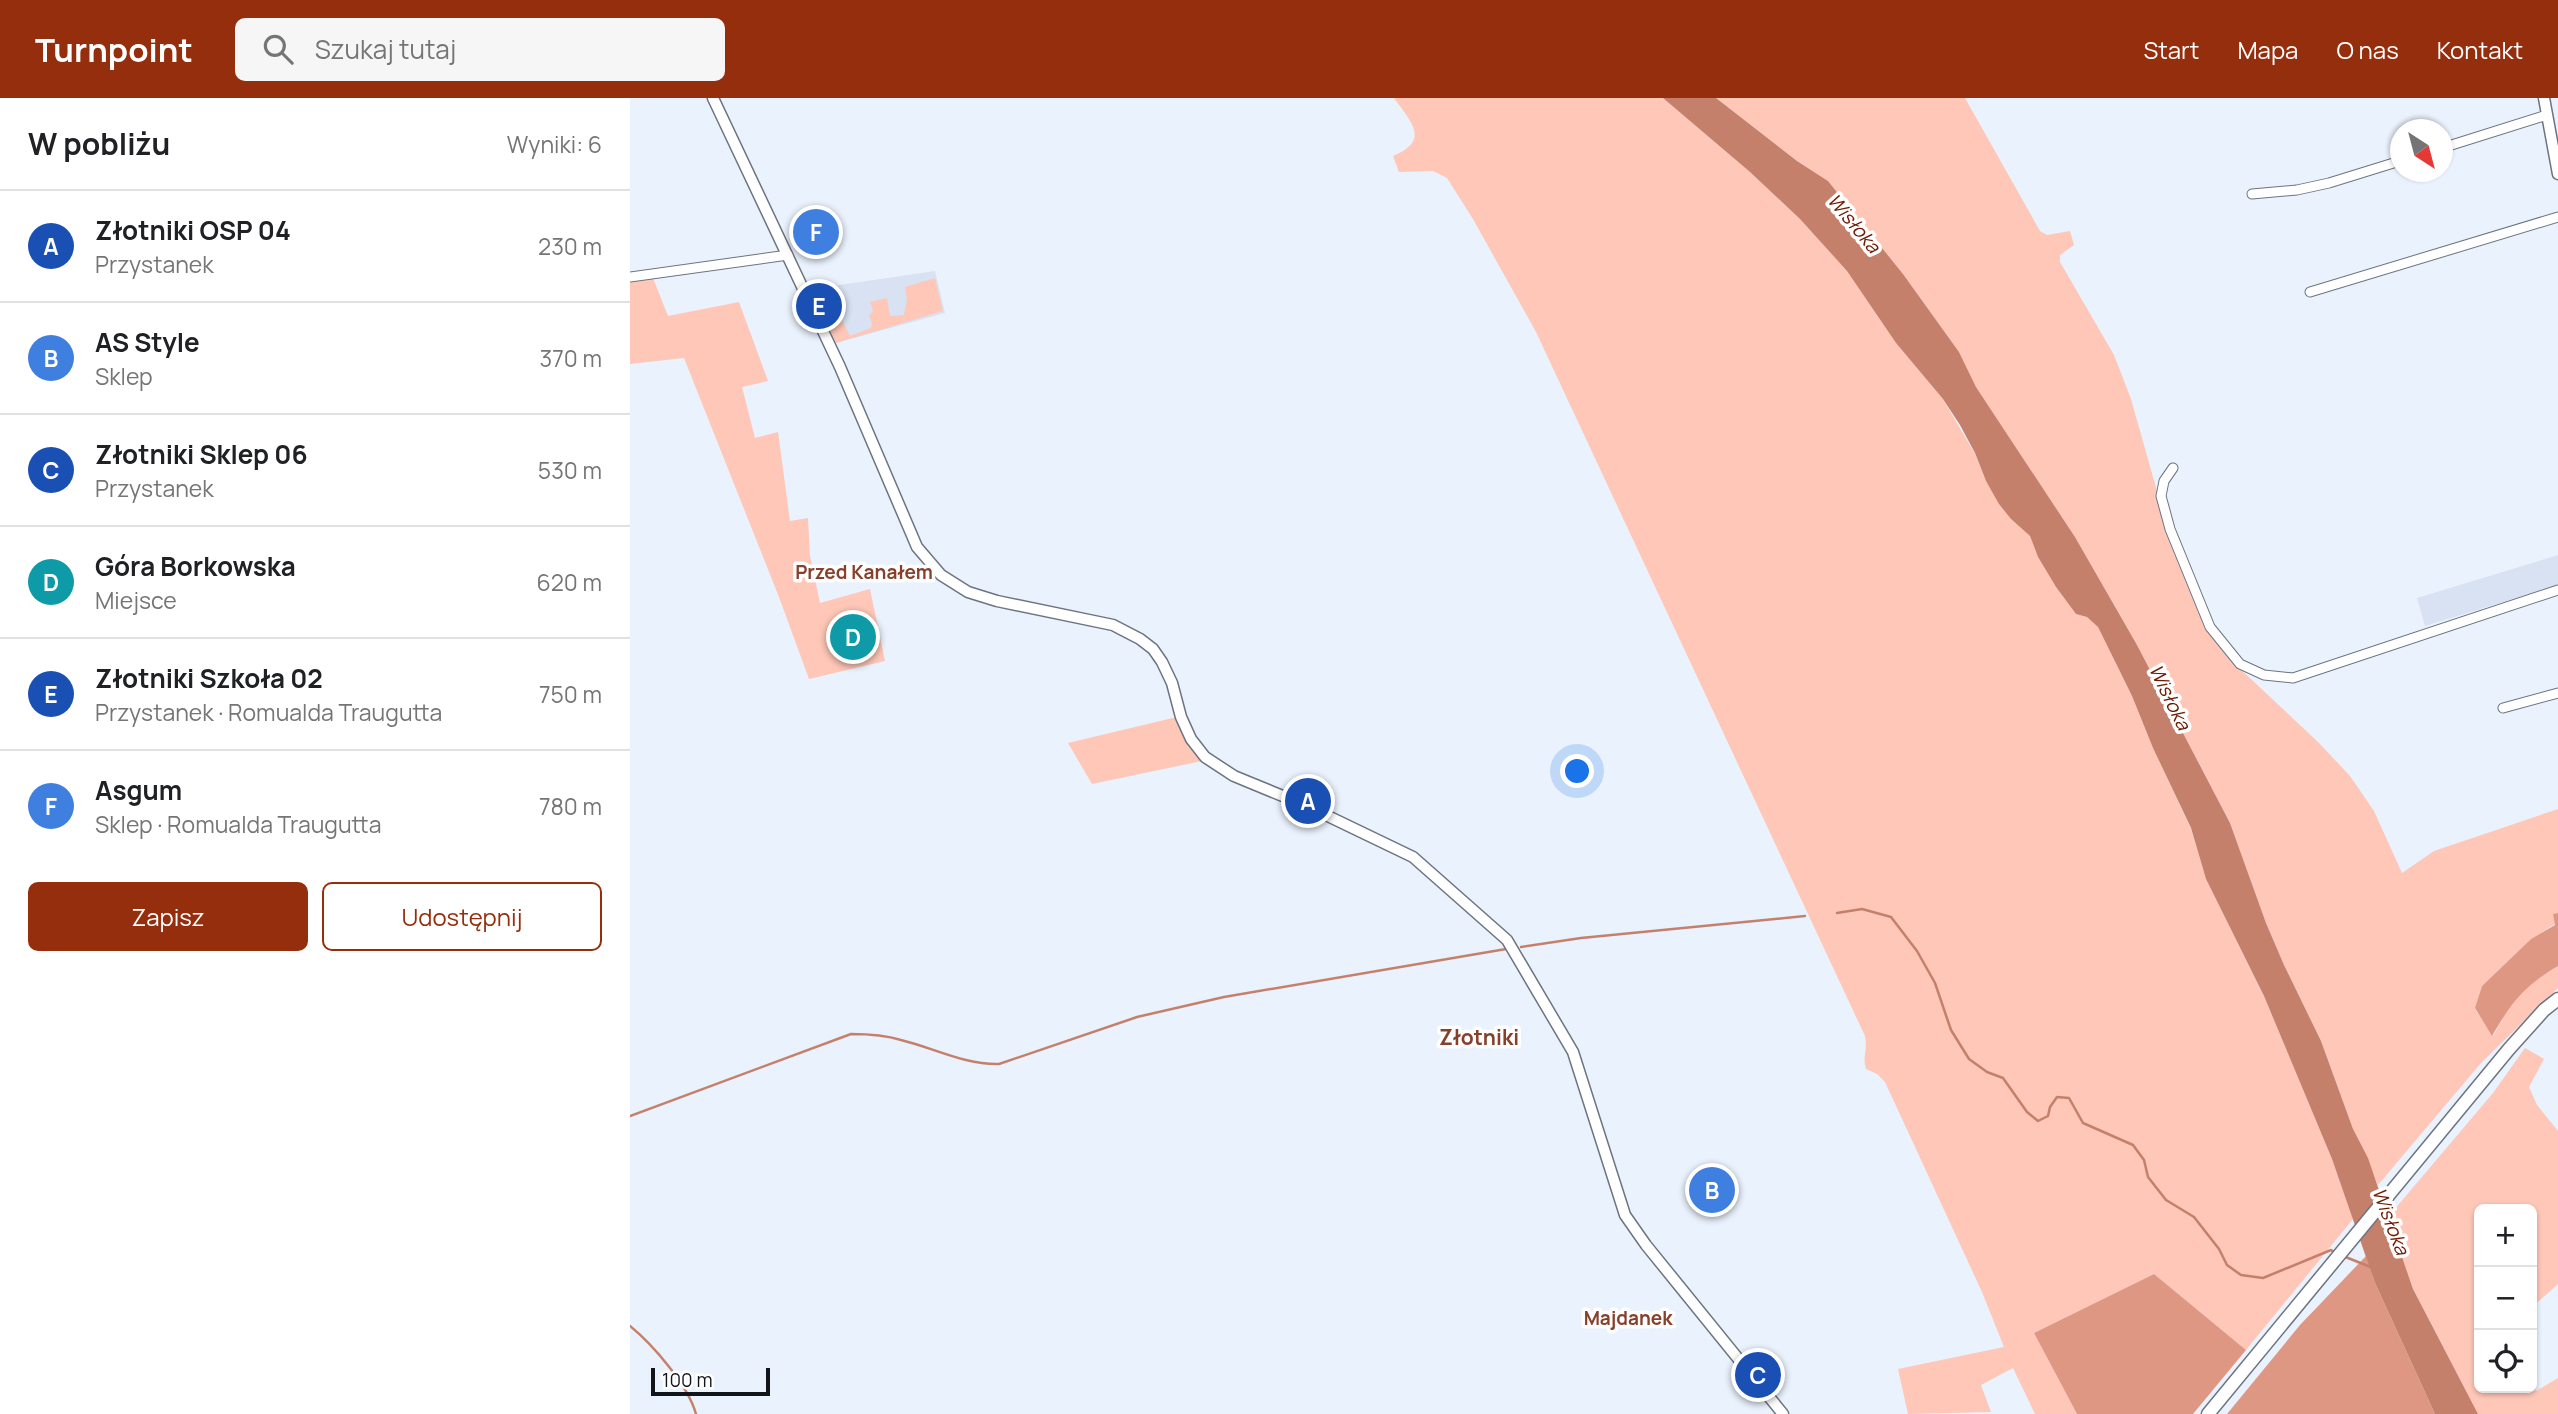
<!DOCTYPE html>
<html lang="pl">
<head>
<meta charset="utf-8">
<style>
  :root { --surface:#fff; --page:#f6f6f6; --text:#202124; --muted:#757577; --line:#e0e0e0; --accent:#952e0d }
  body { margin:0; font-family:Manrope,sans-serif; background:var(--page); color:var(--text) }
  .controls { position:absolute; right:21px; bottom:21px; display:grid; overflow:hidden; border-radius:10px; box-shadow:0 2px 5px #0004 }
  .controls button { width:63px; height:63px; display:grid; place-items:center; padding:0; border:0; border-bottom:2px solid var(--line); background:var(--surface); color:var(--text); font:35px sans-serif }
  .compass { position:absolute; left:1760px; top:21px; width:63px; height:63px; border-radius:50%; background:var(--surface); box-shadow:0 2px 5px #0004; rotate:144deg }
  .scale { position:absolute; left:21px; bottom:18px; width:119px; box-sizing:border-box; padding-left:7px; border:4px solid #111419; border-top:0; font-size:19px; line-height:24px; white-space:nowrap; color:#111419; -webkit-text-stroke:5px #fefefe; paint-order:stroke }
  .you { position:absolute; left:948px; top:674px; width:24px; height:24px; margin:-18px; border:5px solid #fff; border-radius:50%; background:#1a73e8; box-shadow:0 0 0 10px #1a73e833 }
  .badge { display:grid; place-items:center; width:46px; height:46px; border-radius:50%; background:var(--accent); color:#fff; font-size:23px; font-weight:700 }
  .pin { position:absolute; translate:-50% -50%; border:4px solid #fff; box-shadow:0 2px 7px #0006 }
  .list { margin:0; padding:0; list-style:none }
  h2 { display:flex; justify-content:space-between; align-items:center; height:91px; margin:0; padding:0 28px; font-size:30px }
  h2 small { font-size:23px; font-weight:400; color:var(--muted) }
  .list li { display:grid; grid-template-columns:46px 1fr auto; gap:21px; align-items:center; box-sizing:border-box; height:112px; padding:0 28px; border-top:2px solid var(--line) }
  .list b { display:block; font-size:26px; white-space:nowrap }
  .list p { margin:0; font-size:23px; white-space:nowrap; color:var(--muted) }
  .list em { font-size:23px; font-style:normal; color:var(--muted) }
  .actions { display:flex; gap:14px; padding:21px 28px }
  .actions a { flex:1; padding:16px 0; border:2px solid var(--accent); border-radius:10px; text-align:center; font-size:24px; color:var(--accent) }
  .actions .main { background:var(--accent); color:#fff }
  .icon { flex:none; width:38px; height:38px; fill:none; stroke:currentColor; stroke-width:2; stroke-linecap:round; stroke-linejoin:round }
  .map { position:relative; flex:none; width:1928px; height:1316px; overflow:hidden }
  header { display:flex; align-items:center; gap:42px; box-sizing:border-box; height:98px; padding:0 35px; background:var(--accent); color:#fff }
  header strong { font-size:33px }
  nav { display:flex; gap:38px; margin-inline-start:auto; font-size:24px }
  .search { width:490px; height:63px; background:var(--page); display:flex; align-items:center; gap:18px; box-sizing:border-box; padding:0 24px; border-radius:10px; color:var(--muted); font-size:26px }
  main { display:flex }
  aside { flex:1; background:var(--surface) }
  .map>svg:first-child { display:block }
</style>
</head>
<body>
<header>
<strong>Turnpoint</strong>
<div class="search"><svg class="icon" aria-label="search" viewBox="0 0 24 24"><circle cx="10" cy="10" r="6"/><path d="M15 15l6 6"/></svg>Szukaj tutaj</div>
<nav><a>Start</a><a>Mapa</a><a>O nas</a><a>Kontakt</a></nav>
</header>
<main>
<aside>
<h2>W pobliżu<small>Wyniki: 6</small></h2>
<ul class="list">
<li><span class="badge" style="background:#1a4fb4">A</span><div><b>Złotniki OSP 04</b><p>Przystanek</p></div><em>230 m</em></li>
<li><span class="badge" style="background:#3f7fe0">B</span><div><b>AS Style</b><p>Sklep</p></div><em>370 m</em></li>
<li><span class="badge" style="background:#1a4fb4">C</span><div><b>Złotniki Sklep 06</b><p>Przystanek</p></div><em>530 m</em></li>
<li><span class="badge" style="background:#0f9aa8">D</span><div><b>Góra Borkowska</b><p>Miejsce</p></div><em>620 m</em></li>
<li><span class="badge" style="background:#1a4fb4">E</span><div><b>Złotniki Szkoła 02</b><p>Przystanek · Romualda Traugutta</p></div><em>750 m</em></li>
<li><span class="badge" style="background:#3f7fe0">F</span><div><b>Asgum</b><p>Sklep · Romualda Traugutta</p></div><em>780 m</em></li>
</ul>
<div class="actions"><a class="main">Zapisz</a><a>Udostępnij</a></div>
</aside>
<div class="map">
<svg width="1928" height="1316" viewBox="0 0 1928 1316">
  <rect width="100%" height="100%" fill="#eaf2fd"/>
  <!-- built -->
  <path fill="#d8e2f2" d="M305,173L315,215L206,245L182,191Z
    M1928,457V487L1795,528L1787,500Z"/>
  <!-- green -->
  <path fill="#fec7b7" d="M764,0H1033L1120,74L1170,121L1217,173L1266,245L1313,301L1345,356L1356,383L1381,421L1400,438L1408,459L1426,489L1446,516L1457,519L1468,529L1502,598L1523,650L1561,731L1576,781L1634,898L1702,1061L1723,1121L1616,1252L1524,1176L1404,1235L1447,1316H1405L1383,1270L1351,1287L1361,1314L1278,1316L1268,1271L1374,1249L1352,1194L1255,984L1247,976L1236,971C1232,960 1238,952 1235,938L906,234L843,121L817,80L803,73L769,74L763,58C801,42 781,24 764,0Z
    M1086,0H1335L1410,133L1417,137L1440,133L1444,147L1430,157V164L1484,257L1501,301L1536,425L1567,498L1605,566L1688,644L1720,678L1744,713L1772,775L1804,753L1928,711V815L1923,816L1925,826L1901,841L1852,888L1845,911L1863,938L1877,913L1896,889L1928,868V890L1851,965L1748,1087L1723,1031L1691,943L1654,867L1636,825L1600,725L1507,547L1445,439L1346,289L1329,254L1273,176L1198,83L1167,63Z
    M23,180L38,218L109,204L138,283L112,289L125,340L148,334L160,423L178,420L180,458L190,505L240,491L255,563L179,581L149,499L54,260L0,266V182Z
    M305,180L313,213L206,245L198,228L212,222L220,238L241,230L242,225L239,218L243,213L240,204L257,200L260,218L274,217L277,201L275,189Z
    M204,188L214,216L197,224L185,198L191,196L189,190Z
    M547,619L557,644L572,663L462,686L438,645Z
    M1895,950L1914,961L1899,989L1907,1007L1928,1033V1186L1902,1209V1111H1849V1290H1902V1285L1906,1293L1928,1280V1316H1848L1783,1191L1758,1119L1863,995Z"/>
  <!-- forest -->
  <path fill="#de9783" d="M1928,815V868C1893,889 1882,904 1862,938L1845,910L1852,888L1901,841L1925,827L1923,816Z
    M1736,1158L1745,1185L1805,1316H1597L1670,1227Z
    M1524,1176L1616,1252L1563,1316H1447L1404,1235Z"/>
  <!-- water -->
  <path fill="#c5806c" d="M1033,0H1086L1167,63L1198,83L1273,176L1329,254L1346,289L1445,439L1507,547L1600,725L1636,825L1654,867L1691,943L1723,1031L1738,1060L1783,1191L1848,1316H1805L1745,1185L1702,1061L1634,898L1576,781L1561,730L1523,650L1502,598L1468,529L1457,519L1446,516L1426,489L1408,459L1400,438L1381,421L1369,406L1356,383L1345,355L1330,327L1313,301L1266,245L1217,173L1170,121L1120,74Z"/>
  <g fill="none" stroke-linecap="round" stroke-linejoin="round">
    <!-- stream -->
    <path stroke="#c5806c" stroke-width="2.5" d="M1207,815L1232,811L1261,819L1287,853L1305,885L1321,932L1339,961L1357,974L1373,980L1397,1014L1408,1023L1418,1018L1420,1009L1427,999L1439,1000L1453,1025L1503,1047L1514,1062L1518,1079L1536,1102L1564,1119L1589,1151L1597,1167L1611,1177L1633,1180L1701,1152L1704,1154
      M891,849L951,840L1175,818
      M0,1018L221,936C238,936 255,937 271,942C304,950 335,967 369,966L507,919L594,899L876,851
      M1713,1158L1743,1170
      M0,1228C23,1247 58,1287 66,1316"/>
    <!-- minor casing -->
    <g stroke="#6c7481" stroke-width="11">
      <path id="minor" d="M1812,50L1917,17
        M1622,96L1667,92L1699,85L1770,63
        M0,179L158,157
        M1680,194L1928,119
        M1543,370L1534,383L1531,398L1540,431L1580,529L1610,566L1634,577L1663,580L1928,492
        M1873,610L1928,595"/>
    </g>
    <!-- tertiary casing -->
    <g stroke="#6c7481" stroke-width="13">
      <path id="tertiary" d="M83,0L210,269L287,449L311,477L338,494L367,503L483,527L510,541L523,551L532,564L542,585L551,619L561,641L575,659L604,678L677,708L783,759L877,842L943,954L995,1117L1016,1147L1153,1316
        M1914,0L1928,76"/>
    </g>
    <!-- secondary casing -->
    <g stroke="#6c7481" stroke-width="15">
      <path id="secondary" d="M1578,1316L1879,951L1914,912L1928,901"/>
    </g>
    <!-- minor -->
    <use href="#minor" stroke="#fff" stroke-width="9"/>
    <!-- tertiary -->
    <use href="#tertiary" stroke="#fff" stroke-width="10"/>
    <!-- secondary -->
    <use href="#secondary" stroke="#fff" stroke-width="12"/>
  </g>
  <g text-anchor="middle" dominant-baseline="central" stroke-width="7" stroke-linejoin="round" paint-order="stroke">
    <!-- water labels -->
    <g font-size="19" font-style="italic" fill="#6d1900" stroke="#fefefe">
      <text transform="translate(1224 125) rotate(50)">Wisłoka</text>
      <text transform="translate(1540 599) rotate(64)">Wisłoka</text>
      <text transform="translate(1761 1123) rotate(69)">Wisłoka</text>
    </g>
    <!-- neighbourhood labels -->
    <g font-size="19" font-weight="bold" fill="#86412d" stroke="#fefefe">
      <text x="234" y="474">Przed Kanałem</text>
      <text x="998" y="1220">Majdanek</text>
    </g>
    <!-- quarter labels -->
    <g font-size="21" font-weight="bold" fill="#86412d" stroke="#fefefe">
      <text x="849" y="939">Złotniki</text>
    </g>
  </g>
</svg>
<div class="controls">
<button>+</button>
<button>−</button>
<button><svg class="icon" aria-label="locate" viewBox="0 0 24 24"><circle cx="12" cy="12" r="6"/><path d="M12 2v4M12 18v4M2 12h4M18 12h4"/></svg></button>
</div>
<svg class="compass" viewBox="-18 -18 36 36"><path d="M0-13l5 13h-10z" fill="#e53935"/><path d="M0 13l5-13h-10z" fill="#757577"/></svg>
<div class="scale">100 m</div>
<div class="you"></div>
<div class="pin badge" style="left:678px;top:703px;background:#1a4fb4">A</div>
<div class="pin badge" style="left:1082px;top:1092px;background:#3f7fe0">B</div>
<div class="pin badge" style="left:1128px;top:1277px;background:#1a4fb4">C</div>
<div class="pin badge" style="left:223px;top:539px;background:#0f9aa8">D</div>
<div class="pin badge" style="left:189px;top:208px;background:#1a4fb4">E</div>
<div class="pin badge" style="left:186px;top:134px;background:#3f7fe0">F</div>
</div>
</main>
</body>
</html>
